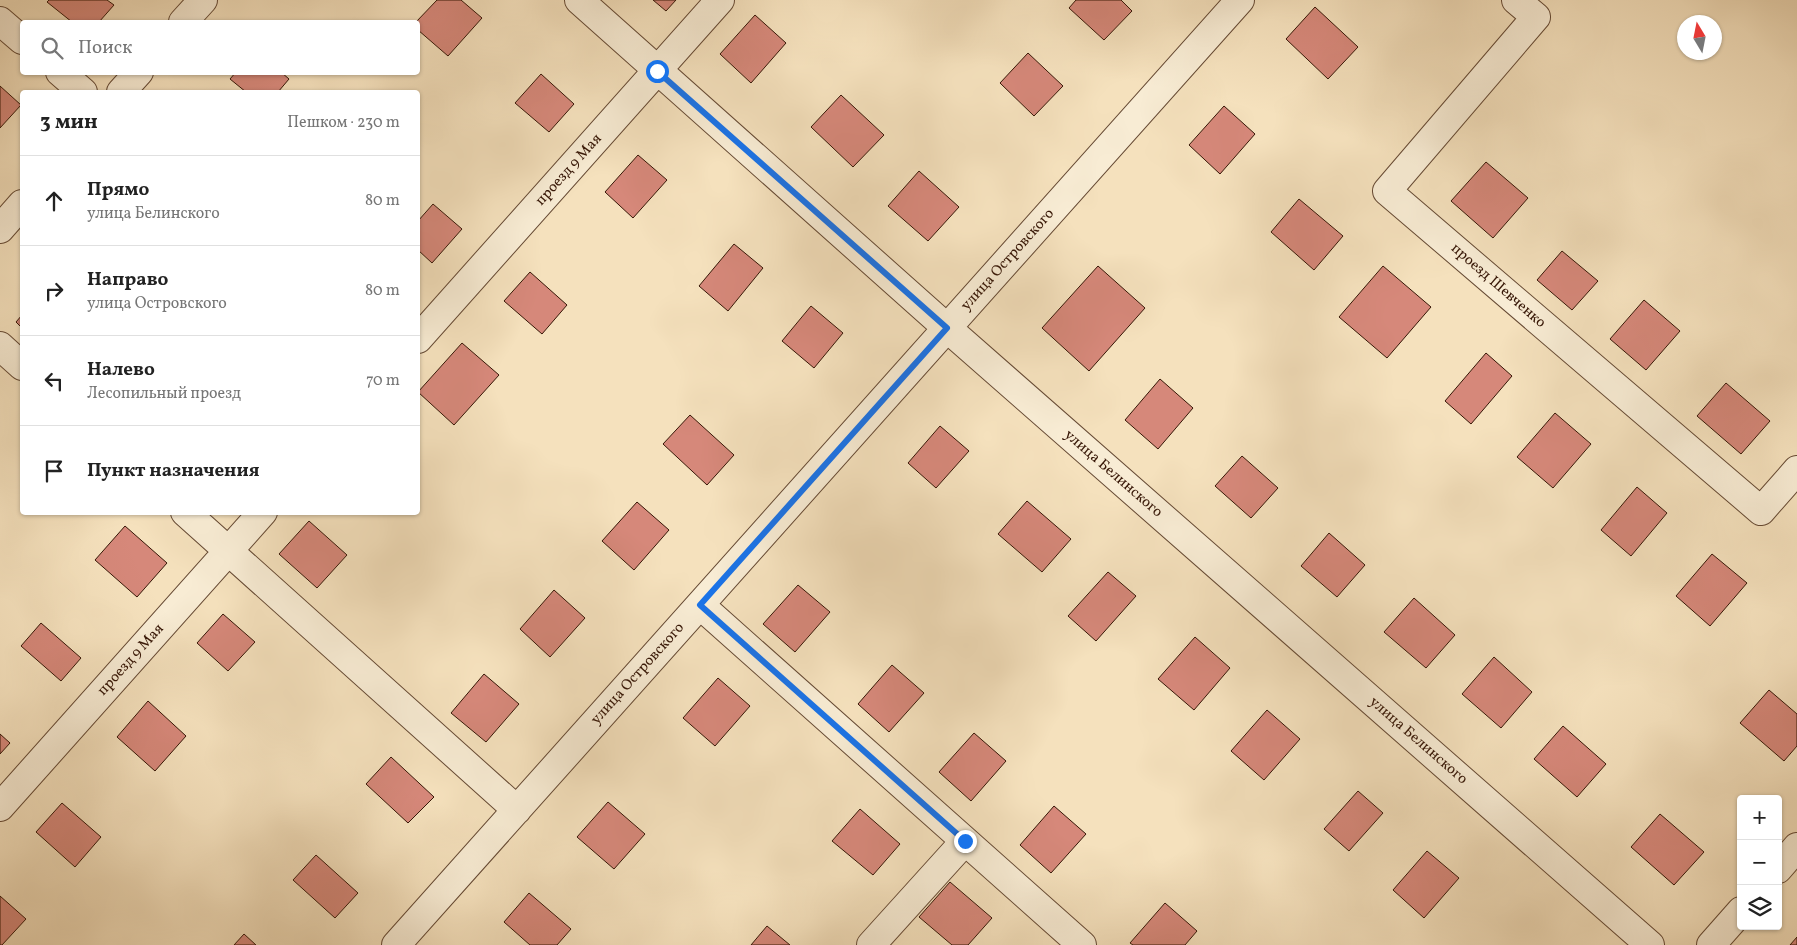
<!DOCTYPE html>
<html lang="ru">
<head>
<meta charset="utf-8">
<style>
  :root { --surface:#fff; --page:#f2f2f2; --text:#222; --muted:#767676; --line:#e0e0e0 }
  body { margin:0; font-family:Vollkorn,serif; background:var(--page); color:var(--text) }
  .controls { position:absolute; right:15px; bottom:15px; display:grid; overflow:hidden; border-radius:5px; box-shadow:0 1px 4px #0004 }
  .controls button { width:45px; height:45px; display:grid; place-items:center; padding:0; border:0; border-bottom:1px solid var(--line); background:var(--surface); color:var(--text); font:25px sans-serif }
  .compass { position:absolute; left:1677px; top:15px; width:45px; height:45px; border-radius:50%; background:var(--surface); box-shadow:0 1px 4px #0004; rotate:350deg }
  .stop { position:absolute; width:15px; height:15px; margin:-11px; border:4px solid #1a73e8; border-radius:50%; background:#fff }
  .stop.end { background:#1a73e8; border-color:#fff; box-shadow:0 1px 5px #0008 }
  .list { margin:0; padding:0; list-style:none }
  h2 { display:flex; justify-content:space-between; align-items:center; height:65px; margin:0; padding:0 20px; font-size:21px }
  h2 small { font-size:16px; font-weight:400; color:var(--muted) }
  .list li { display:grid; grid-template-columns:32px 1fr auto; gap:15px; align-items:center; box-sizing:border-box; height:90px; padding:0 20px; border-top:1px solid var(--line) }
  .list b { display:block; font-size:19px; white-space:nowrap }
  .list p { margin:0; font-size:16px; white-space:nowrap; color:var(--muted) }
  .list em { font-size:16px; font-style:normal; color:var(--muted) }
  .icon { flex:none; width:28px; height:28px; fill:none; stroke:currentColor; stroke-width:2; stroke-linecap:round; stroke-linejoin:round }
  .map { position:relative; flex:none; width:1797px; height:945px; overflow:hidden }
  .search { position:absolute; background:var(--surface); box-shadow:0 1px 4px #0004; left:20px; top:20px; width:400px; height:55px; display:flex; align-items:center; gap:12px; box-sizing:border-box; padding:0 18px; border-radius:5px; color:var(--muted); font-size:19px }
  .panel { position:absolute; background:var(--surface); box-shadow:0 1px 4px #0004; left:20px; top:90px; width:400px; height:425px; border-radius:5px }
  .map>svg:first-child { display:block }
</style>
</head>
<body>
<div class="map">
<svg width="1797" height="945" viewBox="0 0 1797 945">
  <rect width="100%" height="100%" fill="#f5e1bd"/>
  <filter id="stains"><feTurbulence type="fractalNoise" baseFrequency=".004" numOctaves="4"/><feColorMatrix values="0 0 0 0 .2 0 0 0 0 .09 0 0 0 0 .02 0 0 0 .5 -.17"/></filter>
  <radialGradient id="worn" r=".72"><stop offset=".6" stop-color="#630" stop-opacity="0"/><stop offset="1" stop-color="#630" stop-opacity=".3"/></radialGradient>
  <!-- building -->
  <path fill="#d6887a" stroke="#371707" d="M49,0H107L114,5L99,22H72L47,2Z
    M437,0H461L482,18L448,56L418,30L416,22Z
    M653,0H676L666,11Z
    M1076,0H1121L1132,11L1104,40L1069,8Z
    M1315,7L1358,47L1328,79L1286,39Z
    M755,15L786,43L751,83L720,54Z
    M1028,53L1063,86L1034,116L1000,83Z
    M236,72H281L289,79L278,92H246L230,79Z
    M541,74L574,104L549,132L515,103Z
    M0,86L21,105L0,128Z
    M841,95L884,135L853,167L811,127Z
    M1224,106L1255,134L1220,174L1189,145Z
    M638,155L667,180L633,218L605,192Z
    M1486,162L1528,198L1493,238L1451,201Z
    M919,171L959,207L928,241L888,206Z
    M1299,199L1343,236L1314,270L1271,232Z
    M433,204L462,229L432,263L418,250V221Z
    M734,244L763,268L728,311L699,286Z
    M1562,251L1598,281L1572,310L1537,280Z
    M1098,266L1145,308L1089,371L1042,328Z
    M1383,266L1431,307L1387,358L1339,317Z
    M530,272L567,305L542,334L504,301Z
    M1644,300L1680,331L1646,370L1610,339Z
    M811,306L843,333L814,368L782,341Z
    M22,315V328L16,322Z
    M462,343L499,375L454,425L418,392Z
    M1486,353L1512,376L1471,424L1445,401Z
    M1160,379L1193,408L1158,449L1125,420Z
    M1726,383L1770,421L1741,454L1697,416Z
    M1555,413L1591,444L1553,488L1517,457Z
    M690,415L734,455L707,485L663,444Z
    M940,426L969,451L936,488L908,463Z
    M1242,456L1278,488L1251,518L1215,486Z
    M1637,487L1667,513L1631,556L1601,530Z
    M1027,501L1071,539L1042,572L998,534Z
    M637,502L669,530L634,570L602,541Z
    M309,521L347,555L317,588L279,554Z
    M125,526L167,563L137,597L95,560Z
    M1329,533L1365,565L1337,597L1301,566Z
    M1712,554L1747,583L1710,626L1676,596Z
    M1108,572L1136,596L1096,641L1068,616Z
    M798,585L830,612L795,652L763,624Z
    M554,590L585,618L550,657L520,629Z
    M1414,598L1455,635L1426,668L1384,632Z
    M223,614L255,642L228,671L197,643Z
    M41,623L81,658L61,681L21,646Z
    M1195,637L1230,668L1194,710L1158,679Z
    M1494,657L1532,692L1501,728L1462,694Z
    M892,665L924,693L889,732L858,704Z
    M484,674L519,704L486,742L451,713Z
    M718,678L750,706L715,746L683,718Z
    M1769,690L1797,714V746L1784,761L1740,723Z
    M148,701L186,736L155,771L117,737Z
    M1267,710L1300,739L1264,780L1231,751Z
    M1563,726L1606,764L1577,797L1534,759Z
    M974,733L1006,761L971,801L939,772Z
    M0,734L10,743L0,754Z
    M391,757L434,797L408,823L366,784Z
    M1358,791L1383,813L1349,851L1324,829Z
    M608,802L645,834L614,869L577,837Z
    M62,803L101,837L75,867L36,832Z
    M1054,806L1086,834L1051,873L1020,845Z
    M860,809L900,844L873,875L832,841Z
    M1660,814L1704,852L1674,885L1631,847Z
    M1427,851L1459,878L1424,918L1393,890Z
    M316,855L358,893L335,918L293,880Z
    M950,882L992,918L968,945H952L919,917Z
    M529,893L571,929L557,945H530L504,922Z
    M0,896L26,919L2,945H0Z
    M1165,903L1197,931L1185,945H1133L1130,943Z
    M767,926L790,945H751Z
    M244,934L256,945H234Z
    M1797,937V945H1790Z"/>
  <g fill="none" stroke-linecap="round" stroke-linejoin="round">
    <!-- street casing -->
    <g stroke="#664a34" stroke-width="30">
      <path id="street" d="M579,0L947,328L1650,945
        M1516,0L1536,17L1387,191L1761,511L1797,470
        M0,21L22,40
        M183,22L203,0
        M60,72L83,92
        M121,92L139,72
        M0,229L22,204
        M418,339L720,0
        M0,346L22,366
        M185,512L517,810
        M700,605L1082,945
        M0,807L263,512
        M1778,869L1797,847
        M396,945L1240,0
        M871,945L965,841
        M1711,945L1741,911"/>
    </g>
    <!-- street -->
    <use href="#street" stroke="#f8ecd4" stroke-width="28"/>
  </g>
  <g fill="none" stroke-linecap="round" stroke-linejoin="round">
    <!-- route -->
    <path stroke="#1a73e8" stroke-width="6" d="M657,71L947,328L700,605L965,841"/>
  </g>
  <g text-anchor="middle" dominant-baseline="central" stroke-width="5" stroke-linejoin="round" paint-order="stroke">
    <!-- street labels -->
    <g font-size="15" fill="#371707" stroke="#f8ecd4">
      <text transform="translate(569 170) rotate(-48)">проезд 9 Мая</text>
      <text transform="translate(1008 260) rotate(-48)">улица Островского</text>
      <text transform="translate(1498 286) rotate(41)">проезд Шевченко</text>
      <text transform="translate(1113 474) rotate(41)">улица Белинского</text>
      <text transform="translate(131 660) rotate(-48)">проезд 9 Мая</text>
      <text transform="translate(638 674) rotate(-48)">улица Островского</text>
      <text transform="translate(1418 741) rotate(41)">улица Белинского</text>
    </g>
  </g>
  <rect width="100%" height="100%" filter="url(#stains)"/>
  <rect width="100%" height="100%" fill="url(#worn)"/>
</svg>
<div class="controls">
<button>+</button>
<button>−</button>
<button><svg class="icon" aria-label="layers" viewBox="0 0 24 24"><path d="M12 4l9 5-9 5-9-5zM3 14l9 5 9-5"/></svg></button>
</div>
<svg class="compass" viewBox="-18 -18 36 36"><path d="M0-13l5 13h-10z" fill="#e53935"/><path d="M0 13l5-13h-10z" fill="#767676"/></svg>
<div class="stop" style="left:657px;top:71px"></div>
<div class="stop end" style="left:965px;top:841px"></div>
<div class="search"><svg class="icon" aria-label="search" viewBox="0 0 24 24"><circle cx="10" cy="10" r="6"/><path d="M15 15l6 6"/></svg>Поиск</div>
<section class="panel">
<h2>3 мин<small>Пешком · 230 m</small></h2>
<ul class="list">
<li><svg class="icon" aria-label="ahead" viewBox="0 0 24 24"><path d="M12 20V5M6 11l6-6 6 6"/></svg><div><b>Прямо</b><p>улица Белинского</p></div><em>80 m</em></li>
<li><svg class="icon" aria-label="right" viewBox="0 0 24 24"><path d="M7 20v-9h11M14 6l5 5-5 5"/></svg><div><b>Направо</b><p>улица Островского</p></div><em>80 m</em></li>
<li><svg class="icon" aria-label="left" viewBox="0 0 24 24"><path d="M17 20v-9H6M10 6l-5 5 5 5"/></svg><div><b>Налево</b><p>Лесопильный проезд</p></div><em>70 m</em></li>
<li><svg class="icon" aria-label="arrive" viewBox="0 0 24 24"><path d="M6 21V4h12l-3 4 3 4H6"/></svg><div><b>Пункт назначения</b></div></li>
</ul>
</section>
</div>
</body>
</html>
